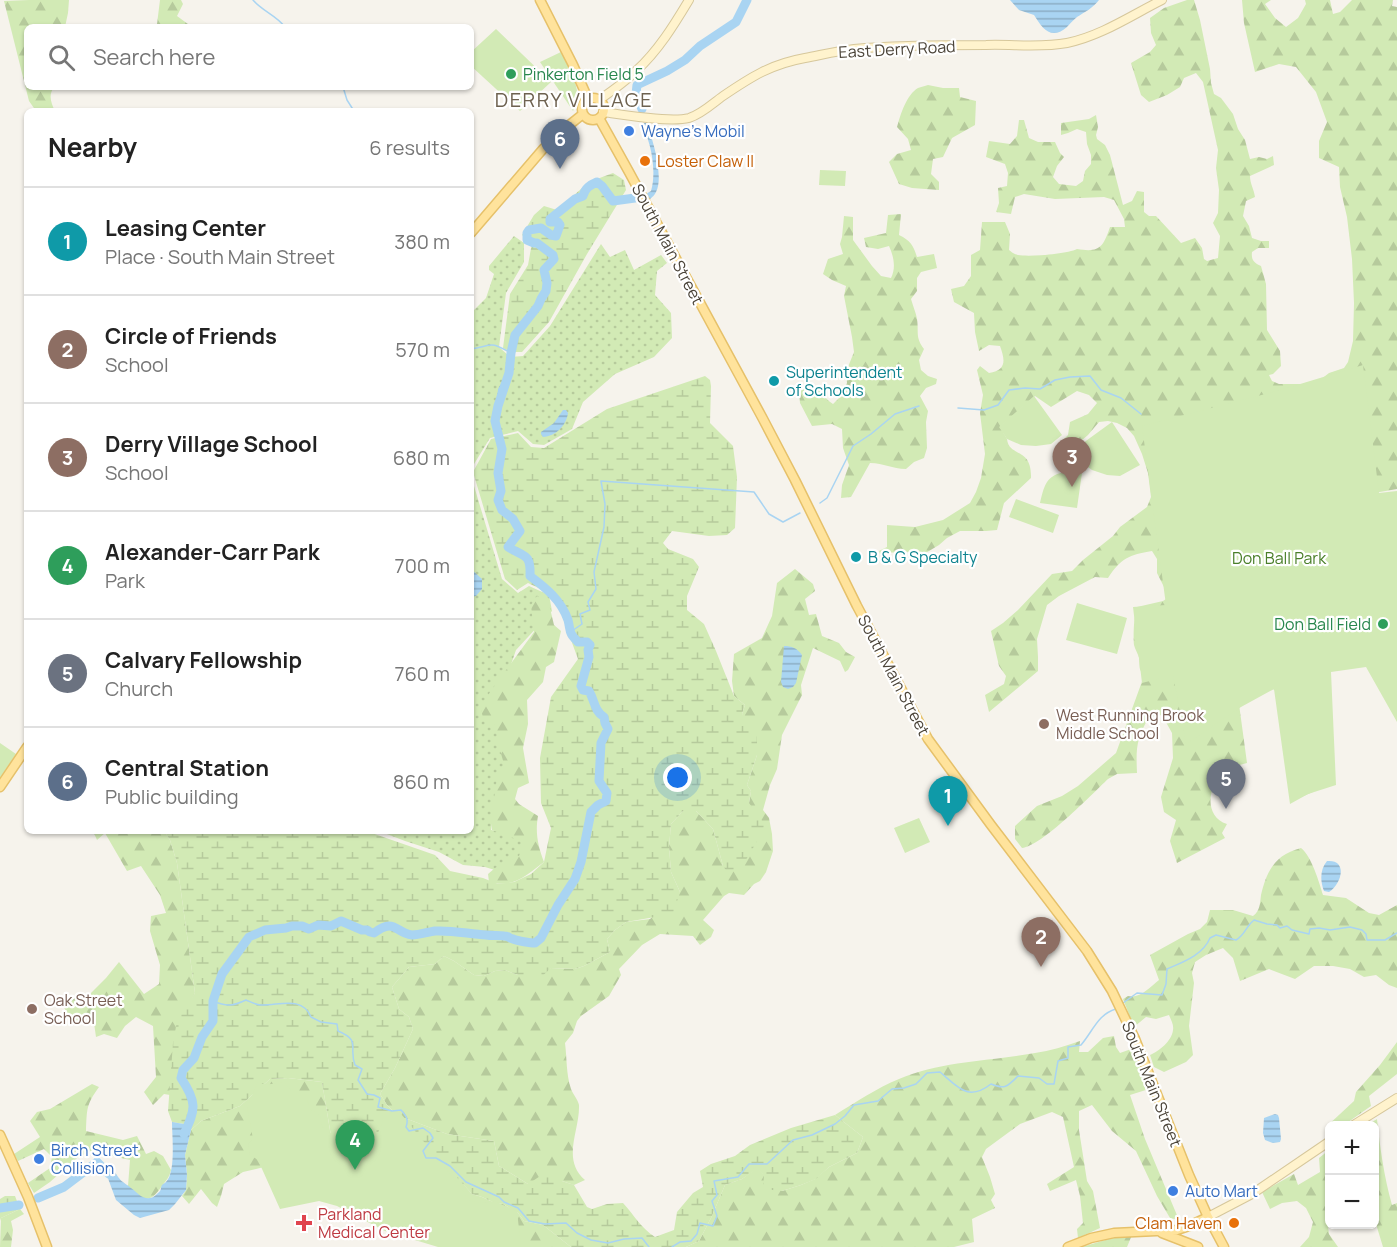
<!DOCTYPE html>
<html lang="en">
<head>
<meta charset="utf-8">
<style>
  :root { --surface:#fff; --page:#f6f6f6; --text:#222; --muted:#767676; --line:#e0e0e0; --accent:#2563eb }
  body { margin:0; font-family:Manrope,sans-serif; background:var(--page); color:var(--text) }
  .controls { position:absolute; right:18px; bottom:18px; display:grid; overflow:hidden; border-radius:9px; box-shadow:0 2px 4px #0004 }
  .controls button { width:54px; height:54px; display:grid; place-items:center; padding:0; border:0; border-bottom:2px solid var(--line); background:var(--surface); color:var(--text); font:30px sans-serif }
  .you { position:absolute; left:678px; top:778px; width:21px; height:21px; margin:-15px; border:4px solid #fff; border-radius:50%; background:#1a73e8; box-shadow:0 0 0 9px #1a73e833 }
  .badge { display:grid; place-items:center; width:39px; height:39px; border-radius:50%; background:var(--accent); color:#fff; font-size:20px; font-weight:700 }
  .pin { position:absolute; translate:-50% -50px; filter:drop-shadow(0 2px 3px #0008) }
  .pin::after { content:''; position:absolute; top:32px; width:21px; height:18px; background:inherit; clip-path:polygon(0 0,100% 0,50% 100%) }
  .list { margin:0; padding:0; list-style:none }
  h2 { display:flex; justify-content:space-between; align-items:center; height:78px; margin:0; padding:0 24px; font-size:26px }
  h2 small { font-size:20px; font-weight:400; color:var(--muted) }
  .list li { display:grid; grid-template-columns:39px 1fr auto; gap:18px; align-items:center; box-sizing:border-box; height:108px; padding:0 24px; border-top:2px solid var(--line) }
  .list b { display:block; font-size:22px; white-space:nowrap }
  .list p { margin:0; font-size:20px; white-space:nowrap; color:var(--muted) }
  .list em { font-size:20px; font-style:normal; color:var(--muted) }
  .icon { flex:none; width:33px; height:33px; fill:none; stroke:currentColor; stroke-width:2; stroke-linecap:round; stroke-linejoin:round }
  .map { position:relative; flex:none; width:1397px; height:1247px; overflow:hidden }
  .search { position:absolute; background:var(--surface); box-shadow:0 2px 4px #0004; left:24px; top:24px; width:450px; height:66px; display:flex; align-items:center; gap:15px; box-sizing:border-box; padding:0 21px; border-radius:9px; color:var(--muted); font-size:22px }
  .panel { position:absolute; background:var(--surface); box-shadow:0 2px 4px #0004; left:24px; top:108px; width:450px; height:726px; border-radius:9px }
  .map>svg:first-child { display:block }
</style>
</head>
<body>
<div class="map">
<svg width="1397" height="1247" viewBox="0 0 1397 1247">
  <defs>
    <pattern id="grass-dots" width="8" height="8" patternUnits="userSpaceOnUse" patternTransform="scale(1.5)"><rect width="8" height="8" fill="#d2eab5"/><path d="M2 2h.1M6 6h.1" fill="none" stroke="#b6ca9c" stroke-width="1.8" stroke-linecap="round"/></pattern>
    <pattern id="forest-firs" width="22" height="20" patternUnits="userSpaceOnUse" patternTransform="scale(1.5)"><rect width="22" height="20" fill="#d2eab5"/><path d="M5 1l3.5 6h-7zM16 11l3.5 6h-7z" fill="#b6ca9c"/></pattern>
    <pattern id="wetland-marsh" width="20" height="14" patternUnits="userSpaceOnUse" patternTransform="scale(1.5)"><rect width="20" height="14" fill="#d2eab5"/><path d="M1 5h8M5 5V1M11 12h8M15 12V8" fill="none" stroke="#b6ca9c"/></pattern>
    <pattern id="water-rules" width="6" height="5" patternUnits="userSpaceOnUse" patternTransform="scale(1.5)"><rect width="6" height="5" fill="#a9d4f2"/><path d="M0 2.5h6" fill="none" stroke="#8caec5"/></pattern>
  </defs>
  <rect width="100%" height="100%" fill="#f6f3ec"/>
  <!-- grass -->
  <path fill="url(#grass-dots)" d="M514,236L524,243V262L506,293L499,347L510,357L523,356L550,326L601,244L610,257L625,250L634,270L661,255L667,263L657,271L655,295L671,313L672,338L654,357L615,374L583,402L572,429L544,445L533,444L518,431L490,438L471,469V313L486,298L494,274L489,270V266Z
    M471,476L502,579L518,593L529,586L549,595L552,611L516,650L497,705L519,759L495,803L491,830L528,837L534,845L501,872L485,867L463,865L439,852L405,841L379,831H471Z"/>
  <!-- forest -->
  <path fill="url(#forest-firs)" d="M29,0H69L68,13L65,27H27V87H54C48,95 51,103 55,111H36L29,101L4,1Z
    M160,0H181L183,4L177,16L192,27H149L157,24Z
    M1187,0H1194L1200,20L1210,69L1211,83L1214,94L1221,98L1233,114L1238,129L1245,140L1250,159L1259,157L1267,159L1273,156L1274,165L1250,176C1250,184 1254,189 1255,197L1246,201L1243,216L1249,226L1252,238L1261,241H1269V248H1258L1252,252C1251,260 1254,263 1261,266L1266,284L1267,330L1280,351L1281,366L1273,374L1269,375L1272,381L1279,384H1306L1320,380L1329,373L1344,368L1348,362L1353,341L1354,303L1352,259L1347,217L1340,187L1339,167L1319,158V141L1327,122L1316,92L1296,67L1279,64L1255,72L1244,23L1242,0H1271L1265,4L1275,18L1286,27L1298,18L1306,4L1305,0H1330L1333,14L1340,12L1352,0H1393L1392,6L1397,7V489L1351,497L1313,792L1299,798L1279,694L1273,689L1239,704L1247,763C1240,765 1230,767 1224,772C1208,785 1203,816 1227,824L1222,833L1225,838L1177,863L1170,841L1176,820L1164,812L1161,797L1173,758L1172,733L1162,715L1149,717C1136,739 1136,749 1137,773L1117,774L1108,779C1091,795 1042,846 1022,848L1015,839V826L1037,806L1062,796L1078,786L1116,753L1144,676C1138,668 1140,667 1139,658C1138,654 1135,649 1134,645C1133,638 1134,612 1137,607L1163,601L1169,597L1157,573V559L1152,551C1129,555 1121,558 1108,578L1095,577L1059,596L1047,605L1037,639L1038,657V671L989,712L985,695L1004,684L1006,676L999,666L991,631L1003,623L1018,610L1052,574L1072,571L1083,560L1113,536L1120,527L1147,507L1151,497L1148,473L1142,454L1134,436L1127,428L1117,423L1108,421L1099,422L1088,435L1075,446L1065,449L1060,448L1062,441L1068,435L1070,422L1088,414L1097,403L1089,395L1077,391L1051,407L1035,396L1000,427L1007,439C1009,458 1032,446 1031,478L1004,503L997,530L986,531H960L947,538L939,545L919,557L905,551L880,554L879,551L887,547V525L915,527L943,520L970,503L976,492L981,478L985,454L980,413L983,395L977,370L980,366L989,373C1007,370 1005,360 1000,346L989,345L979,351L975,332L974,313L954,302L951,289L964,286L971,276V255L980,250L982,222H1005L1010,234L1009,250C1013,253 1014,254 1018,255C1030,257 1067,254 1077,249C1100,253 1103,247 1110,227H1125L1124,219L1114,200L1104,197L1055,199L1024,194L1015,197L1011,214L996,212L999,203L998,188L1007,186L1008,173L1005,164L986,157L989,141L1010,144L1017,136L1019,120H1024L1029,138L1038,142H1055L1060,153L1064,157L1057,166L1053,177L1059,184L1076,186L1083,181L1085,171L1091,164V155L1087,144L1086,132L1077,129L1068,133L1061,135V123L1089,119L1096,115L1098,127L1096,135L1097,139L1105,145L1110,155L1123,205L1132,201L1137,191L1144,192V212L1149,216H1156L1181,243L1195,238L1202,248L1204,259L1207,261L1218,258L1220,236L1213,223L1218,213L1219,190L1216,168L1218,150L1203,82L1196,73L1184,78L1180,87L1167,95L1149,102L1141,95L1131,63L1150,52L1156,45L1151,33L1150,18L1164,8Z
    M928,85L943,88H959L960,97L976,101L975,125L952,138L943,157L933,159L931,174L939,182V190L912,188L899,184L889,162L897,154L911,150L908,139L897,127C900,115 907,94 918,88C921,87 925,86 928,85Z
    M901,214L899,235C911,241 913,245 917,257L934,254L937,268L921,272L917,278V291L911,299C913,306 916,313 917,319C919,332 915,337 924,349L919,360L921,370L928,376L937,379L936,384L926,388L920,396L928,411L926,422L927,448L924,458L914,462L906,469C892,469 884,463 870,463L851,497L841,498L842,485L849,465L843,448L842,429L832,424L812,426L800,403L799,392L812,383C820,390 824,398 833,404L842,395L847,383L846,372L854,352L852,337L844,296L846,286L832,280L823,274L828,259L843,254L840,244L842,237L844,216L853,217V240L872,266L881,276L891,278C896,268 894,257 889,246L878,249L866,247L864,238L886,233L888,215Z
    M795,569L813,584L815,591L805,599L809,615L816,614L822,636L839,643L846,652L855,657L848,670L845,672L840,661L813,648L801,685L802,695L782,735L777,769L770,785L763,810L769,818L772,834L773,851L766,872L760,881L754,884L744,895L729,893L724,896L703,920L714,930L711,937L700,945L693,936L660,934L642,945L619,969L621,975L609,996L581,1016L577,1021L573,1033L565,1043C567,1058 566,1074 571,1089C573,1094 578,1100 579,1105C580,1131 561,1159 585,1180L574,1185L562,1181L528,1184L499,1166L494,1141L447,1134L410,1120L398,1116L387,1105L380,1094L395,1068L413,1029L409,1017L399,1009L392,987L409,967L435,964L444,956L454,961L474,975L484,976L495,971L505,970L518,975L551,968L575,969L584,966L610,952L607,939L615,930L626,922L650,919L680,892L671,872L669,847L671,824L683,811H696L713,829L723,866L749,803L751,791L747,785L757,755L742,714L745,705L734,696L732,681L734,654L762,638L772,616L777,583Z
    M537,596L549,604L554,625L561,631L554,662L546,667L543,682L527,700L528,724L523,748L529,783L518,788L515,799L519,804L538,816C535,833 538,846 544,862C526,875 514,889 489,882L488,874L495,868L519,856L524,842L492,830L491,818L497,779L504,764L500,750L495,725L483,718L481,709L490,692L534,632L531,605Z
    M93,831H164L170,840L177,863L195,993C181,1019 173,1064 170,1095L164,1094L153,1105L144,1092L156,1077L153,1026L136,1017L125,1026L117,1038L104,1034L96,1037L94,1023L87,1017L78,1022L66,1013L64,1006L77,996L84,1000L106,978L119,962L144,994L159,984L160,965L150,931L151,916L166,913L160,895L141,866L127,871L105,833L97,840Z
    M1301,848C1312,857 1319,882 1323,895L1346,898L1369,913L1379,915L1397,905V988L1389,985L1376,975L1364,977L1350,969L1333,966H1314L1295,979L1269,969L1240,981L1233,958L1223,948L1206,955L1195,962L1192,973L1194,983L1189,1026L1193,1055L1186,1062L1164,1072L1154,1067L1150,1055C1159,1051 1172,1041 1173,1030C1174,1025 1171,1020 1169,1015L1156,1019L1146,1017L1134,1027L1123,999L1128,996C1140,999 1150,987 1159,980L1150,955L1188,934L1200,929L1207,922L1210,910H1233L1253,916C1260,911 1260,903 1261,895C1267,870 1275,855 1301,848Z
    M1114,1036L1116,1047L1120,1053L1134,1048L1149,1089L1130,1095L1145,1139L1179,1220L1170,1218L1157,1196L1136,1151L1112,1131L1092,1105L1079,1111V1130L1087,1181L1093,1191L1100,1228L1078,1238L1077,1229L1083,1223L1080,1196L1076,1180L1050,1191L1047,1184L1074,1167L1063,1117L1052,1112L1020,1124L986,1149L982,1157L990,1177L995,1194L991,1200L995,1208L972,1219L974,1242L954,1247H686L699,1241L711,1218L725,1185L742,1179L757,1168L782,1191L801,1185L815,1179L829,1167L857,1153L863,1137L835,1115C856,1102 877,1088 899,1079C941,1061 991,1061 1035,1053C1050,1051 1065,1046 1080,1041L1079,1052H1088L1103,1038Z
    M1397,1042V1074L1369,1096L1371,1106L1344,1125L1330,1126L1329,1136L1326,1127L1354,1101L1356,1092L1380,1065Z
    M288,1078L322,1082L332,1142L430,1171H452L472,1194L482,1197L495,1203L503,1204L518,1213L524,1221L543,1225L571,1247H518L264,1167L243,1172L224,1184L221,1196L217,1207L212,1203L201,1189L189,1204L182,1196L186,1190L187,1175L185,1155L191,1130L201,1121L240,1106L270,1079Z
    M92,1084L99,1087C86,1105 87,1109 86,1131L123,1140L137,1136L146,1154L154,1151L163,1156L171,1170C169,1178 167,1179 162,1186C157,1193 150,1204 139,1196C135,1193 132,1189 128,1186L130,1160L91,1151L77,1158L50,1182L34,1193L28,1183L50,1168L52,1157L44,1149L18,1161L14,1154L40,1137L30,1121L37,1112L50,1109Z
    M1377,1119C1380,1148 1384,1176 1392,1205L1397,1203V1247H1383L1376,1224L1374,1126H1365Z
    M1329,1150L1330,1216L1327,1219L1329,1234L1338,1247H1300L1309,1237L1313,1222L1306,1208L1297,1201L1282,1203L1270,1209L1262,1192L1294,1174L1298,1185L1320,1172L1319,1158Z
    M20,1209L24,1214L11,1221L13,1230L11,1247H0L1,1218Z
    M1132,1235L1127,1247H1082L1112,1238Z"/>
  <!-- wetland -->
  <path fill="url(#wetland-marsh)" d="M613,173L624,180L626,190L587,254L549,322L522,352H511L503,348L510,294L528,265L532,243L522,235L534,215L544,206L557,210L589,182Z
    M705,376L710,380L711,386L710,423L733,446L737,477L735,528L727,535L709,536L672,531L663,543L668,549L693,559L699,567L687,596V610L704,624L716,651L734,696L745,705L742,714L757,734V755L747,785L751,791L749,803L765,825L756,843L741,868L728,873L723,866L713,829L696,811H683L671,824L669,847L671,872L680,892L673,914L626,922L615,930L607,939L610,952L584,966L575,969L551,968L539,979L518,975L505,970L495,971L484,976L474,975L454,961L444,956L435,964L409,967L392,987L399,1009L409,1017L413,1029L395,1068L380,1094L387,1105L398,1116L410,1120L447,1134L494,1141L499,1166L528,1184L548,1171L560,1177L562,1181L574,1185L587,1207L592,1209L607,1204L623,1203C634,1215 641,1228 655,1237L674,1230L677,1212L693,1193L703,1187L700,1171L711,1164L735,1156L750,1145L791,1128L835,1115L863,1137L857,1153L829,1167L816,1179L801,1185L782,1191L763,1189L764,1175L757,1169L742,1179L725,1185L711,1218L699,1241L686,1247H571L543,1225L524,1221L518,1213L503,1204L495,1203L482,1197L472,1194L452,1172L430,1171L349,1154L332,1142L322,1082L288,1078L270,1079L240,1106L201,1121L191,1130L190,1125L172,1122L168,1111L173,1043L177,1021L195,993L177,863L170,840L164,831H366L435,855L450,871L483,878L498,884L514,882L531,874L544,862L551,828L541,803L540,758L551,697L578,659L560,610L549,593L528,583L517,590L505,579L473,472L491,439L518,433L531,447L544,448L607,409Z
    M5,1196H15L20,1209L1,1218L0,1221V1199Z"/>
  <!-- green -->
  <path fill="#d2eab5" d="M496,29L551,82L520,111L471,66V52Z
    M561,52C569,70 585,91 573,111L540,62Z
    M820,170L846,171L845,186L819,185Z
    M1363,365L1379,493L1397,491V722L1366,667L1331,672L1336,785L1308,794L1290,804L1274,689L1241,707L1186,744L1173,675L1142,683L1133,607L1166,605L1142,426L1277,391Z
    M1034,396L1062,435L1051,444L1036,446L1021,445L1007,439L999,427Z
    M1112,422L1140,465L1120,476L1107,475L1092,470L1081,462L1072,451Z
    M1071,471L1082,473L1077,508L1040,503C1045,482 1047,474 1071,471Z
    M1016,499L1059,515L1053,533L1009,517Z
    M1077,603L1127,618L1117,654L1066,640Z
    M0,743L16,754L0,778Z
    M919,818L930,842L905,853L894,828Z
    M258,1082C270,1088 278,1080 285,1084C288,1086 290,1089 292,1092H302L306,1096L310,1109L320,1116C322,1127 322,1131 334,1134L339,1141L350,1149L357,1148L358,1141L360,1139L366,1137L375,1140L382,1123L383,1115L386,1113L388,1115L395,1109H397L456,1181L470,1201L483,1203L494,1201L517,1211L521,1247H438L385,1231L337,1206L319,1201L280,1209L258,1160L250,1155L248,1144L253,1139L247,1107Z
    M1397,1221V1247H1391L1379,1227Z"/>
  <!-- water -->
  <path fill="url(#water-rules)" d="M1010,0H1099C1093,8 1085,12 1077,17C1073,20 1070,24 1067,27C1051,41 1042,28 1034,15L1019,10Z
    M641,123H646C653,138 664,177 656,192C655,195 652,197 650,199L646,194L651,191C657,171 651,141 641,123Z
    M510,354H514L513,370L503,389L502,406L498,419L495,418L498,389L508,371Z
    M563,410H566L568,413C566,426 556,436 543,437L541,434V432L554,423Z
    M471,569L482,579V589L476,596L471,597Z
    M784,646C792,646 797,648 802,655L796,683L793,687L788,689L783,687L781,682Z
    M1327,861C1348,859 1342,884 1329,892L1324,891C1320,881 1320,869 1327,861Z
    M1275,1114L1278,1115L1279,1118L1281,1139L1280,1142L1273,1143L1265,1140L1263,1133L1264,1118Z
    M172,1122L190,1125L191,1130L185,1155L187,1175L186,1190L175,1204L169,1210L140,1218L134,1215L116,1200L106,1173L101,1167L103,1165C114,1164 115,1176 123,1182C125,1184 128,1185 131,1188C139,1194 147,1205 158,1193C162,1190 160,1189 162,1185C163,1184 165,1183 166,1182C176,1172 172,1136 172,1122Z"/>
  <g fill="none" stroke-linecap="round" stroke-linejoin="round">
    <!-- stream -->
    <path stroke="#a9d4f2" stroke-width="1.5" d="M253,0C262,11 276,15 285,27
      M343,87L347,100L354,111
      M471,349C494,345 489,341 511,353
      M958,408L984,410L998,405L1009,390L1025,388L1040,389L1055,380L1070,377L1090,376L1101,390L1121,398L1141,414
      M820,503L827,498L853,446L871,434L895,414L919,406
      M569,633L582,624L580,614L590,610L588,602L596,589L594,572L604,527L605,504L601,481L754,492L769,514L783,522L800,513
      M213,1001C227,1007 233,1006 246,1000C251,1002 256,1005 261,1005C278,1006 302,995 311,1017L321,1022L337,1024L338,1031C362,1041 348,1047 355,1065L362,1069L358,1080L367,1094L374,1095L380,1098L378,1107L392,1111L401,1110C406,1116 409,1119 406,1127L409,1131L423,1128L430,1133L433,1138L423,1151L426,1158H436L450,1166L466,1182L499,1197L504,1202L518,1208L529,1221L545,1224L566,1223L577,1233L591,1240L608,1243L624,1239L642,1238L649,1247
      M1123,1003L1137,993L1162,995L1166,984L1167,969C1183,962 1203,955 1210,938L1216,935L1236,940C1246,934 1245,927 1254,920L1267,924L1277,925L1280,928L1287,926L1292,930L1309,934L1310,929L1319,928L1330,930L1350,927L1362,930L1366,934L1367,940H1385L1397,933
      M672,1247L680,1242L691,1241L697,1234L700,1223L713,1226L717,1216L712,1201L717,1195L714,1181L738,1177L749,1164H767L793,1140L812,1135L835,1124L845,1116L854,1105L878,1101L892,1089L904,1088L916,1084L927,1073L940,1072C958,1087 968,1102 991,1084C1005,1090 1008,1086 1018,1076L1039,1078L1047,1084H1054L1058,1061L1068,1058V1047L1081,1045C1093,1031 1098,1014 1116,1009"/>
    <!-- river -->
    <path stroke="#a9d4f2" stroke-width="9" d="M642,109L636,94L637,85L667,71L685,60L700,46L736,22L747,0
      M184,1134C196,1109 197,1102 181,1078L183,1070L194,1058L202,1037L213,1021V1001L222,974L249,937L265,930L286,928L292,926H302L309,929L318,925L331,926L341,921L362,930H367L370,932L374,933C395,917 395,933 412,935C419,935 428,932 435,931C452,930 469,934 486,935C492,936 499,935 504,936C509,936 508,938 513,939C518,941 530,943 535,943L541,938L558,905L575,879L581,862L591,812L598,805L606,801L607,793L599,781L601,743L608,729L605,723L604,717C594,711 595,701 589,691L583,690L581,686L589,657L588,650L590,645L587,642H578C568,632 571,632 568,620C561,600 546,588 530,576C531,553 524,557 508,547L520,531L513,519L502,510L498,500L501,491L498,473L502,449L495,421L498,406L509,373L511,353L515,335L538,306L541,299L546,291L547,283L544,270L554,259L553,255L537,243H534L527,240V233L529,230L541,228L551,235L556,236L560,225L558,222H550V219L575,199L583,196C585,188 590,185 597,182L602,186L613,201L635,198
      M38,1198L64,1187L97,1162L109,1174
      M0,1208L19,1205"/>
    <!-- secondary casing -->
    <g stroke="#d6c79b" stroke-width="10">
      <path id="secondary" d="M599,100C612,91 625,82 636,71C658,51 674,25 689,0
        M603,112C624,115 670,123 689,118C702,114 713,103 723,96C751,77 771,64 805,58C821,55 837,51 854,49C897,45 942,45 986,45C1013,44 1040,48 1067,43C1101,36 1132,15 1162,0
        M1352,1126L1397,1098
        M1208,1217L1252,1194L1330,1141"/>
    </g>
    <!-- primary casing -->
    <g stroke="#e6c16a" stroke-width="11">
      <path id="primary" d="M540,0L573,65L588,99
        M582 109a11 11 0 1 1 22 0a11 11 0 1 1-22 0Z
        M599,118L629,172L763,419L795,480L857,606L928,739L991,825L1087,951L1112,991L1135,1039L1189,1175L1208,1217L1224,1247
        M471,233L543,149L568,126L583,114
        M0,787L27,747
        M0,1135L28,1197L47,1247
        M1162,1233L1198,1247
        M1068,1247L1091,1238L1114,1233L1177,1230L1189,1226L1208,1217"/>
    </g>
    <!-- secondary -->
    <use href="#secondary" stroke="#fff3cd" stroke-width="8"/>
    <!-- primary -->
    <use href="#primary" stroke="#ffe39c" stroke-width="8"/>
  </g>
  <!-- markers -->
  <g fill="#2e9e5b" stroke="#fff" stroke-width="2">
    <circle cx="511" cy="74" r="6"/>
    <circle cx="1383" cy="624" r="6"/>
  </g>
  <g fill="#3f7fe0" stroke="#fff" stroke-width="2">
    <circle cx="629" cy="131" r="6"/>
    <circle cx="39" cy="1159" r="6"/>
    <circle cx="1173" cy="1191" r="6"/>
  </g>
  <g fill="#e8710a" stroke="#fff" stroke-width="2">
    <circle cx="645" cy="161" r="6"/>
    <circle cx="1234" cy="1223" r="6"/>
  </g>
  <g fill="#0f9aa8" stroke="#fff" stroke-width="2">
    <circle cx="774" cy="381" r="6"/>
    <circle cx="856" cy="557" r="6"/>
  </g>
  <g fill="#8d6e63" stroke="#fff" stroke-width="2">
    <circle cx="1044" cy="724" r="6"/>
    <circle cx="32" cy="1009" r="6"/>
  </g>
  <path fill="#e0444e" stroke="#fff" stroke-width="2" d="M301 1214h6v6h6v6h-6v6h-6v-6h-6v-6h6z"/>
  <g text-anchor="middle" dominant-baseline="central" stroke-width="4.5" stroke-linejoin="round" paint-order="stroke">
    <!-- street labels -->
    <g font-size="16" fill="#4b4439" stroke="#fff">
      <text transform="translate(897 49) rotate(-3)">East Derry Road</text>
      <text transform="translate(668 244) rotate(62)">South Main Street</text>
      <text transform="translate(894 675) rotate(62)">South Main Street</text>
      <text transform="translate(1152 1084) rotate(68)">South Main Street</text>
    </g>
    <!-- leisure labels -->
    <g font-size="16" fill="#27864d" stroke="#fff" text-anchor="start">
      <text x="523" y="74">Pinkerton Field 5</text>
      <text x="1371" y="624" text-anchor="end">Don Ball Field</text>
    </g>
    <!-- shop labels -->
    <g font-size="16" fill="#366cbe" stroke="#fff" text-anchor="start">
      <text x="641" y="131">Wayne's Mobil</text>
      <text x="51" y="1150">Birch Street<tspan x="51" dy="18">Collision</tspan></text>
      <text x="1185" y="1191">Auto Mart</text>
    </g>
    <!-- food labels -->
    <g font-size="16" fill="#c56008" stroke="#fff" text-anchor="start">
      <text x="657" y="161">Loster Claw II</text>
      <text x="1222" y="1223" text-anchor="end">Clam Haven</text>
    </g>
    <!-- culture labels -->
    <g font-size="16" fill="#0d838f" stroke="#fff" text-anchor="start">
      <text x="786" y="372">Superintendent<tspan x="786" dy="18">of Schools</tspan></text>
      <text x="868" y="557">B &amp; G Specialty</text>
    </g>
    <!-- park labels -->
    <g font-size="16" fill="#4a7f2a" stroke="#fff">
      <text x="1279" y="558">Don Ball Park</text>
    </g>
    <!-- education labels -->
    <g font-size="16" fill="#785e54" stroke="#fff" text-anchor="start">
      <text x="1056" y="715">West Running Brook<tspan x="1056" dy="18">Middle School</tspan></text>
      <text x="44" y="1000">Oak Street<tspan x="44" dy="18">School</tspan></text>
    </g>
    <!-- health labels -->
    <g font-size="16" fill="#be3a42" stroke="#fff" text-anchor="start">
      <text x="318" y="1214">Parkland<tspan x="318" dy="18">Medical Center</tspan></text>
    </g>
    <!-- quarter labels -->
    <g font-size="20" letter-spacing="1.5" fill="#6e6250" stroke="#fff">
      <text x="574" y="99">DERRY VILLAGE</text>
    </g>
  </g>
</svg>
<div class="controls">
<button>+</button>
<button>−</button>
</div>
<div class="you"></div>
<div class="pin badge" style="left:948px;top:826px;background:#0f9aa8">1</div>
<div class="pin badge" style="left:1041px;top:967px;background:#8d6e63">2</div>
<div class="pin badge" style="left:1072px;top:487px;background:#8d6e63">3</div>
<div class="pin badge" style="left:355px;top:1170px;background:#2e9e5b">4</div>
<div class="pin badge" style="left:1226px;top:809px;background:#6b7280">5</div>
<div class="pin badge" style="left:560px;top:169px;background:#5c6f8a">6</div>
<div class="search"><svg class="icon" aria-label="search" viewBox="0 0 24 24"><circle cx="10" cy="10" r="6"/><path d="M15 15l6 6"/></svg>Search here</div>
<section class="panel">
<h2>Nearby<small>6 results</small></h2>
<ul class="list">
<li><span class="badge" style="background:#0f9aa8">1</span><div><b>Leasing Center</b><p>Place · South Main Street</p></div><em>380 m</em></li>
<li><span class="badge" style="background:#8d6e63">2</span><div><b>Circle of Friends</b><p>School</p></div><em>570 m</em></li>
<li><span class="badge" style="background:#8d6e63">3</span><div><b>Derry Village School</b><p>School</p></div><em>680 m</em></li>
<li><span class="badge" style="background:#2e9e5b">4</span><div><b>Alexander-Carr Park</b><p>Park</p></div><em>700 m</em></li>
<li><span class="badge" style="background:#6b7280">5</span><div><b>Calvary Fellowship</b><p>Church</p></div><em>760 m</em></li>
<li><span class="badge" style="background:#5c6f8a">6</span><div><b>Central Station</b><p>Public building</p></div><em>860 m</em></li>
</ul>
</section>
</div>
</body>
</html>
